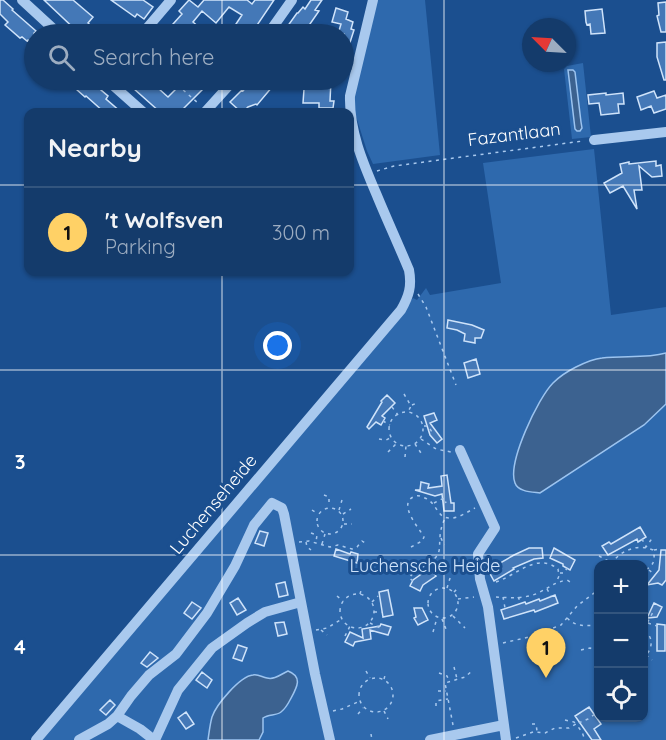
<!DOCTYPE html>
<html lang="en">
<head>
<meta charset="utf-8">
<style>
  :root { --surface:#143b6b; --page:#1d4271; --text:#f1f3f6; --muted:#9dadc1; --line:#33557e; --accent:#ffd166 }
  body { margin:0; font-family:Quicksand,sans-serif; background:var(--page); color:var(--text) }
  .controls { position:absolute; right:18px; bottom:18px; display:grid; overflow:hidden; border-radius:12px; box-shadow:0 2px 4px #0004 }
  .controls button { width:54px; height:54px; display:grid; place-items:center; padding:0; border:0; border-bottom:2px solid var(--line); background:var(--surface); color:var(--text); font:30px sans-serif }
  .compass { position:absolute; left:522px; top:18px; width:54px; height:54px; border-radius:50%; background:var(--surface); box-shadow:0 2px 4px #0004; rotate:294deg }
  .you { position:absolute; left:278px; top:346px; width:21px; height:21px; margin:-15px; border:4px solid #fff; border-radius:50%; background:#1a73e8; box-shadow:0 0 0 9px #1a73e833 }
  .badge { display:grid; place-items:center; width:39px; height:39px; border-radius:50%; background:var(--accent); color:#111; font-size:20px; font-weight:700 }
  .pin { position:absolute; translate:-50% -50px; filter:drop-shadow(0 2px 3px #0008) }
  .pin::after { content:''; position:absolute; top:32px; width:21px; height:18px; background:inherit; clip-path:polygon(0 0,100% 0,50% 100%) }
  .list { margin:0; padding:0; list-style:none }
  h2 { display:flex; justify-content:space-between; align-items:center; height:78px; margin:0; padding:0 24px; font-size:26px }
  h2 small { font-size:20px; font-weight:400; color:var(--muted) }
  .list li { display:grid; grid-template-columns:39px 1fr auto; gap:18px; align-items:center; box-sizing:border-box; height:90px; padding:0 24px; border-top:2px solid var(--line) }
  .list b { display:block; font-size:22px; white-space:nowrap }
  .list p { margin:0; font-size:20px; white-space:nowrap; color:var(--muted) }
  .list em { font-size:20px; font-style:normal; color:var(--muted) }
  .icon { flex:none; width:33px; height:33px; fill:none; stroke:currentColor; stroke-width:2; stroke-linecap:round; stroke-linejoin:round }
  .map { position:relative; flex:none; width:666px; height:740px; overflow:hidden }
  .search { position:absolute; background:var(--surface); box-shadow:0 2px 4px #0004; left:24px; top:24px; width:330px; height:66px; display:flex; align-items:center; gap:15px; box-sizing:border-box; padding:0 21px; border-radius:33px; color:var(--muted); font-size:22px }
  .panel { position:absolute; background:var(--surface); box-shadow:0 2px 4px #0004; left:24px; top:108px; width:330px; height:168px; border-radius:12px }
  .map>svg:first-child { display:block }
</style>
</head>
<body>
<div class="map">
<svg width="666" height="740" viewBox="0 0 666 740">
  <rect width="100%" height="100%" fill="#1b4f8f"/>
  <!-- green -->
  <path fill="#2e69ad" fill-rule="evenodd" d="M377,0H425L440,155L373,164L367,151L354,110L355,92Z
    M583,63L591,137L572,139L564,69L567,66ZM569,71H575V72L581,122V129L580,131H577L575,129Z
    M594,149L611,315L666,307V740H39L410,301L413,298L417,300L426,288L430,295L501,283L483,163ZM598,564H644V718H598Z"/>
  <!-- water -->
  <path fill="#3c6290" stroke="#9cc4f0" stroke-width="1.5" d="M568,70H573L575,72L581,122L582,128L580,131H577L575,129Z
    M666,353V404L644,425L540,493C533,492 518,492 515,483C507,463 538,398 553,383C560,376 568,371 576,367C584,363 593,359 602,358C623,355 645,359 666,353Z
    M288,671C304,677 296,689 290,700C288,704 286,708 281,712C276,716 269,714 263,718V732L259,740H208C209,733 210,724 212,717C216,705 240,676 253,675C258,674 262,677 267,678C275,680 281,674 288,671Z"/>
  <!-- building -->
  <path fill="#4478b7" stroke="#cfe3fa" stroke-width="1.5" d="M0,0H3L13,9L12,10L36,31L34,33V46L28,40L27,41L22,37L20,38L5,25L8,22L0,14Z
    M44,0H73L93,17L88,23L101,34H80Z
    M111,0H143L153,7L144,19L137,14L135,17Z
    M189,0L198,7L204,0H247L252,4L255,0H274L251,34H232L236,28L234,27L242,15L229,7L216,23L202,11L193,22L207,34H164L182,14L179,11Z
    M311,0H322L315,10L319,11L303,34H282L297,13H298L303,7L305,9Z
    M666,2V32H661L657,16L659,15L658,3Z
    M336,8L348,12L346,19L353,22L351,29L354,30L345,58H344V34H338L341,24L332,22Z
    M602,9L605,33L591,34L590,24L587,25L586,22L585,11Z
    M666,42V80H664L657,57V43Z
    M68,80H89L108,96L106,99L121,112H104L86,96L85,97L76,89L77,88Z
    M124,80H149L168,97L178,87L180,89L189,80H212L180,112H160Z
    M252,80H278L257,105L256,104L248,107L243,112H241L230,102L242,90L243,91Z
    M323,80H331L330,101H334L333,108H319V103H303L304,89H320Z
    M654,91L657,98L666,95V109L654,113L651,106L641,110L637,97Z
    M606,93V95L623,93L624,104H618L619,113L601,115L599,103L589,104L588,95Z
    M656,161V166L661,165L662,176L652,177L639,166L642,190H634L637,209L623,186L610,193L604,183L622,173L620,164L629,162V164Z
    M448,320L472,325L484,330L481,338H475V343L464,341L465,334L457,330L447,328Z
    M476,359L480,374L468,378L464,363Z
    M387,395L395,403L382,416L385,418L381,425L376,422L369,429L367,427L382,402L381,401Z
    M434,413L437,420L430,423L442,439L437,443L430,435L424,416Z
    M447,475L451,503H454V511H444L442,494L435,496L415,490H420L421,482L429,484L428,488L442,486L441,476Z
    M640,527L646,537L638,542L637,539L608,555L602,546L609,542L611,544Z
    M260,531L268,533L264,546L255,543Z
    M529,548H542L543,558L534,559L513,568L514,569L494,581L488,570L514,555Z
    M554,548L575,560L570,570L563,566V564L550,558Z
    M336,549L350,554L351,552L358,554L357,563L334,556Z
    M661,550H666V580L662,585L658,583L647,585L659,570Z
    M430,568L436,576L423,585L420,591L410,586L413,580Z
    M285,582L288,595L279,597L276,584Z
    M388,590L393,615L383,617L379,592Z
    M555,595L558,603L535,612L534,610L504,619L501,610L525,602L526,604L539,599L540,601Z
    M238,598L246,610L237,615L230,603Z
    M192,602L201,608L192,619L184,613Z
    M654,603L662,607L657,617L647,618Z
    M414,608H422L428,620L418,625L414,618L416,617Z
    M284,622L287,634L278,636L275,623Z
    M381,624L391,627L388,635L370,630L371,639L355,642L353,646L345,642L350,632L363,638L362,629L380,626Z
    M657,624L665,625V651H657Z
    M238,645L247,648L242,661L233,658Z
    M150,652L158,658L147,667L141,663Z
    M202,672L212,680L207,688L196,680Z
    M110,700L115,705L106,715L100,710Z
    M589,707L601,724L594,729L601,740H592L575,716Z
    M186,712L194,724L186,729L178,718Z"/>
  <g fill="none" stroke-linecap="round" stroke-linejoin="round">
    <!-- path -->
    <path stroke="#a9c9ee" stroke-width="1.5" stroke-dasharray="3 4.5" stroke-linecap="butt" d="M172,80L199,104
      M377,171L394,166L583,141
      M418,294L426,307L456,385
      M404,394L411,406L408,412
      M412,405L417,403
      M392,407L398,415
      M389 429a17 17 0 1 1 34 0a17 17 0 1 1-34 0Z
      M383,421L390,425
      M424,426H428L432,432
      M379,439L386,440L392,437
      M421,439L436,449L451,452
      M415,444L421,453
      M388,452L396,444
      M405,457L406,446
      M324,495L329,497V505
      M434,503L444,498L446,503
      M317 521a13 13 0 1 1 26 0a13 13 0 1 1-26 0Z
      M312,510L318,514
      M339,510L342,500
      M343,514L351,509
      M344,524H352
      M311,533L317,535L316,542
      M441,538L444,545
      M642,539L646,547L653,537
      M299,542L309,541L330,547L338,545L352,549L357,547L362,541L365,543
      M306,542L307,547L311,550
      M322,544L325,534
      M411,547L422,541L424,537C420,529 395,502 416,496C419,495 422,497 425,498C437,503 437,518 449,518C458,519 467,512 475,508
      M654,550L660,549
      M599,556L612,563
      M611,564C620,551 637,543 653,550C656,561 653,566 644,571
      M649,570L655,575
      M560,573H564L567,568
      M413,581L409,578C417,567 429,566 436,557C441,551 439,545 440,538C440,531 442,525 445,518
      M496,582C517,575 537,552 558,569L559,576L556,583
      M447,588L451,575
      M428 603a15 15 0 1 1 30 0a15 15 0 1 1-30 0Z
      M547,589L551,596
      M454,592L458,588
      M360,594L362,587
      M340 611a17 17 0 1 1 34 0a17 17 0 1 1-34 0Z
      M337,596L343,601
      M496,597C510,598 527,599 540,592C550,587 555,582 567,580L570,582
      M503,597L505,608
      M518,597L521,603
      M458,599L474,597
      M372,602L378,596
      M374,612H382
      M453,616L465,628
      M567,618C579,629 585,624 598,626
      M442,619L446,629
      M370,623L380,628
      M648,623L657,626
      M644,629L653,612
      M316,630L327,628L342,619
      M321,630L327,635
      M548,631L554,653
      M644,631C655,638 652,649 644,658
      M433,632L437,618
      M345,636L350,626
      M503,643L529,637L561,625L577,606L598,590
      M581,650L590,648L598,651
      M646,655L652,660
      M596,657H598
      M454,667L457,679
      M366,671L370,678
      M439,673L447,676L449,681
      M359 695a17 17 0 1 1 34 0a17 17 0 1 1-34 0Z
      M384,679L386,672
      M438,691H446
      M436,706V701L448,699
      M333,711L342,709L360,701
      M384,711L388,719
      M358,714L363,708
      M565,720L574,722L576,724L588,719L595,714L594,711
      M532,724H536L537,731
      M453,725L445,683L465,677L472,671
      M371,734L372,740
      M516,738L533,732L545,733L555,728H569L576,724L582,732L585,740"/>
    <!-- minor -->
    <path stroke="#a9c9ee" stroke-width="10" d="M22,0L59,34
      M142,34L171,0
      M268,34L292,0
      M107,80L143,112
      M205,112L234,80
      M594,140L666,132
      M460,450L495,528L478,554L480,579L488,607L506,740
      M117,716L140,729L154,740
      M36,740L401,310C409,296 412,286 409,270C399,246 388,222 378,198C364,165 349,132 350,96L373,0
      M79,740L108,724L117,716L131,696L149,675L176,654L207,613L235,566L254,525L272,503L282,508L284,514L315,674L330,740
      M155,740L178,690L212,648L247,623L265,612L301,602
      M430,740L504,725"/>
  </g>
  <!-- grid -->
  <path fill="none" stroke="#fff" stroke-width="1.5" stroke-opacity="0.55" d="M222,0V34M444,0V740M222,80V112M0,185H28M350,185H666M222,272V740M0,370H666M0,555H666"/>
  <g text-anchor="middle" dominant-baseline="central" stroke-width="6" stroke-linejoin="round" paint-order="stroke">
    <!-- street labels -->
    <g font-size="18" fill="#fff" stroke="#1b4f8f">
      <text transform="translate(514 134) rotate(-7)">Fazantlaan</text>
      <text transform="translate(213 504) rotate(-50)">Luchenseheide</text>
    </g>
    <!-- park labels -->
    <g font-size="18" fill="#cfe3fa" stroke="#1b4f8f">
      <text x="425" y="565">Luchensche Heide</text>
    </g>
  </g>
  <g font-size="20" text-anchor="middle" font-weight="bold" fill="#fff" stroke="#1b4f8f" stroke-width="6" stroke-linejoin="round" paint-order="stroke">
    <text x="20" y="469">3</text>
    <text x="20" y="654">4</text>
  </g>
</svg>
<div class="controls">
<button>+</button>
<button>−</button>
<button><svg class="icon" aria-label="locate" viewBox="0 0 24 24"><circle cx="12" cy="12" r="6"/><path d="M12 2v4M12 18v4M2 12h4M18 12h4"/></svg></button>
</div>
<svg class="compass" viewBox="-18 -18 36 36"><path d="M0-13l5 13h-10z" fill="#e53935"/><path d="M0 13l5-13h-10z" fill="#9dadc1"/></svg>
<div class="you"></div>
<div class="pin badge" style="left:546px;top:678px">1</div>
<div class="search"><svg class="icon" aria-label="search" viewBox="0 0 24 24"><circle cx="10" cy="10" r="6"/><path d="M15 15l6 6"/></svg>Search here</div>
<section class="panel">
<h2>Nearby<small></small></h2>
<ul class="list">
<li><span class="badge">1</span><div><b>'t Wolfsven</b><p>Parking</p></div><em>300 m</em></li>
</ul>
</section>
</div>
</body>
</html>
